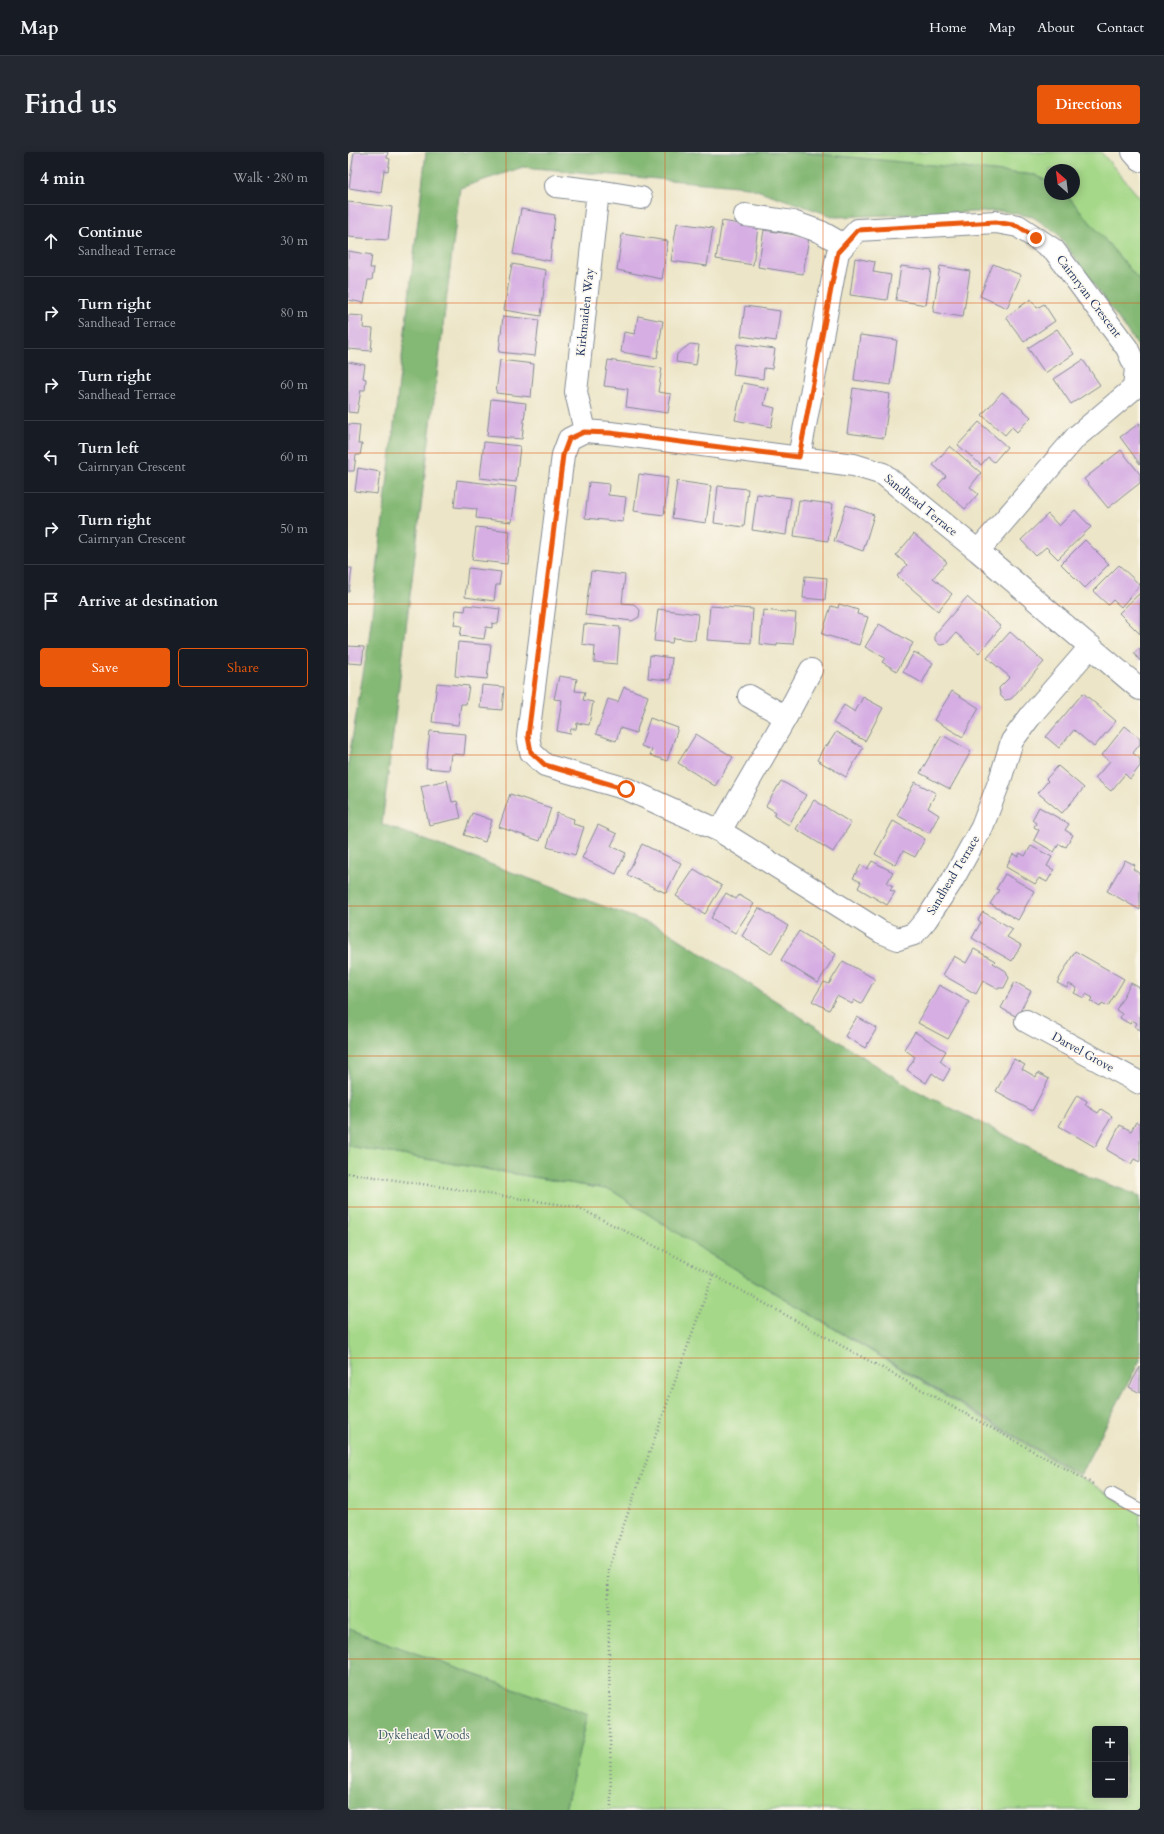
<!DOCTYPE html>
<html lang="en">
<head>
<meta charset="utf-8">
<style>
  :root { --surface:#171b24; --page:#242831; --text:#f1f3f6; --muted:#9ea1a6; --line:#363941; --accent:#ea580c }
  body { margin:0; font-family:Cardo,serif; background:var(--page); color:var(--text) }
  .controls { position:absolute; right:12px; bottom:12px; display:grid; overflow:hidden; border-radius:4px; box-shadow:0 2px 10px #0003 }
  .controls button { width:36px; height:36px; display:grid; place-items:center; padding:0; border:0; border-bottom:1px solid var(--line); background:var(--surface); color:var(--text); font:20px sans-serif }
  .compass { position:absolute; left:696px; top:12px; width:36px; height:36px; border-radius:50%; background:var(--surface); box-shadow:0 2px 10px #0003; rotate:332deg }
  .stop { position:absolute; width:12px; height:12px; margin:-9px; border:3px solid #ea580c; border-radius:50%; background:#fff }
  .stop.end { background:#ea580c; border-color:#fff; box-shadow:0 1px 4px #0008 }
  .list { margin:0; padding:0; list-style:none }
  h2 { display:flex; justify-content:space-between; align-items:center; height:52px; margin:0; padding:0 16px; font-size:17px }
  h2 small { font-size:13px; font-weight:400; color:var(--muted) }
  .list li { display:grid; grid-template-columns:26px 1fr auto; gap:12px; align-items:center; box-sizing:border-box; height:72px; padding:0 16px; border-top:1px solid var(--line) }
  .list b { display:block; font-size:15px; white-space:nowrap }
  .list p { margin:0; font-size:13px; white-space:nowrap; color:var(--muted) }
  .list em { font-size:13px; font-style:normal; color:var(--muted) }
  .actions { display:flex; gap:8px; padding:12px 16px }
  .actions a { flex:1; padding:9px 0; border:1px solid var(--accent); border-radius:4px; text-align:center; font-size:14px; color:var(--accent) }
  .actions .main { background:var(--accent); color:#fff }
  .icon { flex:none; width:22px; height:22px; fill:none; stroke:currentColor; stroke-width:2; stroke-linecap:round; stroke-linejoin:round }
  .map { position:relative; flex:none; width:792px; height:1658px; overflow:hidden; border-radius:4px }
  header { display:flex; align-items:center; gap:24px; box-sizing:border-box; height:56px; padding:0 20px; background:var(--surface); border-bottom:1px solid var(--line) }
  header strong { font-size:19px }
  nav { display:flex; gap:22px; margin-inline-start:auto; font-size:14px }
  .intro { display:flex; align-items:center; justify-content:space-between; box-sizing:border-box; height:96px; padding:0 24px }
  h1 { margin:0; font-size:28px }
  .button { padding:10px 18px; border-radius:4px; background:var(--accent); color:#fff; font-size:14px; font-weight:700 }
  main { display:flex; gap:24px; padding:0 24px }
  aside { flex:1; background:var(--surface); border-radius:4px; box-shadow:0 2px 10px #0003 }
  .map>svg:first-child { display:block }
</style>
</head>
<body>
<header>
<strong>Map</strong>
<nav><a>Home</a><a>Map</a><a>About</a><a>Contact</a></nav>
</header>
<div class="intro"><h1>Find us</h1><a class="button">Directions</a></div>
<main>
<aside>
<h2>4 min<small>Walk · 280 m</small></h2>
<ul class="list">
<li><svg class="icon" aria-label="ahead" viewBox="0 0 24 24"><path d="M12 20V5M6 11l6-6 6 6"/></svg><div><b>Continue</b><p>Sandhead Terrace</p></div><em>30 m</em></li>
<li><svg class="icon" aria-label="right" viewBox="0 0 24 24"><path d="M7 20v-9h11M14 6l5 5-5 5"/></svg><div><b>Turn right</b><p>Sandhead Terrace</p></div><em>80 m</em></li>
<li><svg class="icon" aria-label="right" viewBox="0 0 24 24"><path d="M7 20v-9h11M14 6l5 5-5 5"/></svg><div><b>Turn right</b><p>Sandhead Terrace</p></div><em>60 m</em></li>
<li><svg class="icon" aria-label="left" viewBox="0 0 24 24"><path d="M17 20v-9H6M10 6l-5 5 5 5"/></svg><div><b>Turn left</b><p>Cairnryan Crescent</p></div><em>60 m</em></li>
<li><svg class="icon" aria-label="right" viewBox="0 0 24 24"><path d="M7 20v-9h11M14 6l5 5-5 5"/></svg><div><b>Turn right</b><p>Cairnryan Crescent</p></div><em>50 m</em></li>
<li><svg class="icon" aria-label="arrive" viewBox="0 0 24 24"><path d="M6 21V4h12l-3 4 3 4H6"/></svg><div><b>Arrive at destination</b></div></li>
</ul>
<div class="actions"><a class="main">Save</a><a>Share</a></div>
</aside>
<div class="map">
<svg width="792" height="1658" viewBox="0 0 792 1658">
  <rect width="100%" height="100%" fill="#fbf7ec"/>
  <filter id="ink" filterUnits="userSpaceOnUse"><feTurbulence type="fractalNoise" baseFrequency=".025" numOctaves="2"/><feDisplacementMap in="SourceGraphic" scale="8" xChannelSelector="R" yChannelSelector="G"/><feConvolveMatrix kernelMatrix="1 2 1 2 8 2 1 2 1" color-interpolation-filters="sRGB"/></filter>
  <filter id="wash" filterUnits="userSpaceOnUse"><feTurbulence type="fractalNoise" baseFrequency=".012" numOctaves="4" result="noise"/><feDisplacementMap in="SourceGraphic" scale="16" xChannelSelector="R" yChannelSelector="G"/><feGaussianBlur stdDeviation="0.9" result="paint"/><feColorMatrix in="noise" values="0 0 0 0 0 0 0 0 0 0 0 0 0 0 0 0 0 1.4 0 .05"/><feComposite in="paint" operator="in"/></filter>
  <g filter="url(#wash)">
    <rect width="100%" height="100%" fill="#ece5c7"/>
    <!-- green -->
    <path fill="#a5d888" stroke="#608473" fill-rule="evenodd" d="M436,0H753L792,46V129L718,42H726V18H702V31L687,23Z
      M0,994L263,1038L360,1101L792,1361V1658H217L240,1563L0,1477ZM747,1577H777V1643H747Z"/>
    <!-- forest -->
    <path fill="#84b874" stroke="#507469" d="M78,0H450L687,23L702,31V42H718L792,129V197L709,81L685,65L654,59L487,65L400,35L175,15L112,36L34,672L314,776L565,937L743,1026L792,1044V1208L732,1323L360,1101L263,1038L0,994V611L21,487Z
      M0,1477L240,1563L217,1658H0Z"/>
    <g id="blocks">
      <!-- building -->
      <path fill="#d6aee3" d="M6,0H40L39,6L42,7L40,19L36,18L33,41L1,36Z
        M0,50L44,55L40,88L0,85Z
        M173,57L207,63L202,109L165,102Z
        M374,69L410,75L405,113L368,107Z
        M329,71L365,76L359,114L323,109Z
        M416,78L461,85L455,122L410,115Z
        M274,82L320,89L314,127L269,118Z
        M0,99L24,103L22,116H26L24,128H20L16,151L0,148Z
        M507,106L527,110L525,120L543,123L539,148L502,143Z
        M164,112L198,118L193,164L156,158Z
        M645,112L673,123L659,156L632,144Z
        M553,114L583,118L578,153L548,148Z
        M592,114L622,119L615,165L585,160Z
        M683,147L689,156L696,152L707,169L676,190L658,165Z
        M397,154L432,159L428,189L393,184Z
        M0,163L16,164L15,176L25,177L23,199L0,197Z
        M155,164L191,168L187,204L151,200Z
        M290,164L315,169L309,206L273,200L276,180L287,182Z
        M709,177L726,202L697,221L680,196Z
        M512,183L549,188L543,233L506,228Z
        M342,192L351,193L348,213L328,210L329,202Z
        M389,192L427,197L424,217L416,216L415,227L385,223Z
        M152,208L186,212L183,245L148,241Z
        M260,208L314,216L310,240L323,242L320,261L278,255L280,237L256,234Z
        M735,208L752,233L723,252L706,227Z
        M0,210L17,213L15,226L18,227L17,238H13L9,261L0,260Z
        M395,231L420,236L416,253L427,256L423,275L387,268Z
        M505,236L542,242L536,286L499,281Z
        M654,240L683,265L669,280L664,275L657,283L634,263Z
        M143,247L178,251L174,287L139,284Z
        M631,270L659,295L646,310L640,305L633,313L610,293Z
        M792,271V312L772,285Z
        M0,272L12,273L10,292H14L12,303H8L6,319H0Z
        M136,290L172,294L168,330L132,326Z
        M602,294L633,321L622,335L630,342L617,357L590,333L598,324L585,313Z
        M773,298L792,322V331L760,356L736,327Z
        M10,316L32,320L29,342L7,339Z
        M291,322L320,326L316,363L286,359Z
        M109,328L168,335L164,370L128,366L129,357L106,355Z
        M329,329L363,334L358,371L324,366Z
        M241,330L261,332L260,343L278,345L275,370L237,366Z
        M370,334L400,337L396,375L366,371Z
        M409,342L443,346L438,383L404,378Z
        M451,348L485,352L480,389L446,384Z
        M498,353L526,363L515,399L486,389Z
        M727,358L743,375L710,407L698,395L688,404L673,388L700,362L711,374Z
        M128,375L162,379L159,412L124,408Z
        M566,382L599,410L585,426L604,442L590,459L549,424L559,413L548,403Z
        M737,388L761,412L737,436L713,412Z
        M771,413L792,433L773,455L765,448L760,453L745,439Z
        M0,416H4L1,440H0Z
        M120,416L153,420L151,433H148L146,449L117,445Z
        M243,419L277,423L274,451L286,452L292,458L291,465L284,469L237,463Z
        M457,424L479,426L477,448L455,446Z
        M792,441V482L771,461Z
        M619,445L653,475L631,501L608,481L598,492L592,493L587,488V482Z
        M491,452L510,458L509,462L520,465L511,493L474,482L483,454L490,456Z
        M118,453L152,457L150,472L144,471V476L138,475L136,487L112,484L114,474L106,473L108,458L117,459Z
        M362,454L405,457L403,491L359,488Z
        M310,457L350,462L347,488L325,486L324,491L306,489Z
        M415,458L448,461L445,492L429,491V494L412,492Z
        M236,472L272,475L269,512L246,510L247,494L234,492Z
        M531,472L565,491L549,519L534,510L537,506L517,495Z
        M662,480L696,510L663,547L657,548L652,543L651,536L662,525L639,506Z
        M110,490L143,493L139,527L107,524Z
        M0,494L16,495L14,512L0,511Z
        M792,496V509L786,501Z
        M566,500L585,511L574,531L555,520Z
        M302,503L324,506L322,528L300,526Z
        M211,524L229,527L227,539L237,540L235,548L245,550L241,573L229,571L228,577H223L222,582L209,579L214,548L206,547Z
        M89,531L121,534L118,552H113L110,573L84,570Z
        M134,533L156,535L154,558L132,556Z
        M276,535L300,544L288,581L272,576L268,589L248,582L260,547L270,550Z
        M604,539L631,556L615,585L586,568Z
        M735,541L768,569L746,595L726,578L711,596L698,585Z
        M515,545L535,556L517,589L485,571L496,553L507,560Z
        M302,566L330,576L319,609L302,603L304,598L293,594Z
        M777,574L792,586V592L785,601L792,607V614L782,627L777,622L763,639L747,626L762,609L754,603Z
        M82,579L118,582L116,603L103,602L101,618L78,616Z
        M488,580L515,596L498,625L469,608L477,593L479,594Z
        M348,582L385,605L367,634L330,611Z
        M594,583L623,599L602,637L572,621Z
        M710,614L736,636L714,661L690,641L700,629L698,627Z
        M99,628L104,650L109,649L113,666L81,673L73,634Z
        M433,629L458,643L441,673L426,664L428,660L418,654Z
        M567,630L588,641L580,656L591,663L581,681L549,663Z
        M162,642L203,656L192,689L151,675Z
        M466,648L503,671L485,700L448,677Z
        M691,655L721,672L717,678L725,683L718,695L711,692L706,700L686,688L691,678L686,675L688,671L684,668Z
        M124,661L144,668L137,690L116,683Z
        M209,661L226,667L225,672L236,675L227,703L199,695Z
        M545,669L577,687L567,705L555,699L547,713L527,702Z
        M250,673L269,682L263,694L278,701L268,722L234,706Z
        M294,692L333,711L318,741L279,723Z
        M683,694L704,705L699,714L706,718L699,730L691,726L687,732L658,715L665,702L670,705L672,701L677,704Z
        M777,708L787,713L785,717L792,722V758L759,739Z
        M524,709L545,720L539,731L545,734L542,738L547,740L539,753L510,736L513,730L505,726L513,713L519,717Z
        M346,717L374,734L357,762L328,744Z
        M657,722L686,739L670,768L642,752L651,738L648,737Z
        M378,741L388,747L391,743L406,752L387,781L363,766Z
        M411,756L440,774L423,802L394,784Z
        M635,760L665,777L659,785L673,793L664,809L624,786L633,770L630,768Z
        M451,779L488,802L470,831L433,808Z
        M626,797L647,809L645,811L658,819L661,826L656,836H648L635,829L628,842L595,823L606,804L618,811Z
        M727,799L776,827L760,854L754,851L752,855L742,849L745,846L738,842L736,846L726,841L729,836L721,832L719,836L709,831Z
        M495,809L527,827L513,852L506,848L504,852L489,844L481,858L464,849L476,830L481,832Z
        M667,830L683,839L669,865L653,856Z
        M783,831L792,836V878L787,875L789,871L784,868L782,872L772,866L774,862L768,858Z
        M591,833L621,850L600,887L570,871Z
        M509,865L529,876L517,896L497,884Z
        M567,880L598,899L592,909L602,917L595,929L584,921L578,931L559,918L567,905L556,897Z
        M666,907L677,913L674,917L688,925L690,921L701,927L684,959L648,939Z
        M729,943L739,949L737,953L750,961L753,957L764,964L747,995L711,974Z
        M788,970L792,972V1010L786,1007L783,1012L759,998L772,973L783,979Z
        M792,1215V1241L781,1235Z"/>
    </g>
  </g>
  <g filter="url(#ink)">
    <use href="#blocks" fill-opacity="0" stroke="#848a92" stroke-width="1"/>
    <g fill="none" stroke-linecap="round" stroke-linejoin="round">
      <!-- service casing -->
      <g stroke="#848a92" stroke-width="14">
        <path id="service" d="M763,1342L792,1358"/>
      </g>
      <!-- minor casing -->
      <g stroke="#848a92" stroke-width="24">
        <path id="minor" d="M208,34L250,39
          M397,63L445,70L473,80L496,93
          M237,279L228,240L250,39L293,46
          M451,305L490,100L510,78L648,70L670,74L706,98L779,196L788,216L786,236L728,285L630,399
          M743,494L684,562L664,589L652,628L634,675L604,729L578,768L566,782L550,787L533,780L372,679L279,637L197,613L183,600L180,584L215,303L221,287L237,279L262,281L506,313L535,322L630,399L792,537
          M401,544L438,565
          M372,679L438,565L463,518
          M678,869L792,931"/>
      </g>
      <!-- tertiary casing -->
      <g stroke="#848a92" stroke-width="24">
        <path id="tertiary" d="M785,0L792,8"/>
      </g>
      <!-- path -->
      <path stroke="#848a92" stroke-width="2.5" stroke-dasharray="1 3" stroke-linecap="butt" d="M0,1021L229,1055L365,1123L747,1333
        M263,1658L260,1417L365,1123"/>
      <!-- service -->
      <use href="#service" stroke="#fff" stroke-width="12"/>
      <!-- minor -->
      <use href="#minor" stroke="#fff" stroke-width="22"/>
      <!-- tertiary -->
      <use href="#tertiary" stroke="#fff" stroke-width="22"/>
    </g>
  </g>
  <g fill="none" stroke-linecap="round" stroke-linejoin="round" filter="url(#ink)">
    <!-- route -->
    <path stroke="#ea580c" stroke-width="5" d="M278,637L197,613L183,600L180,584L215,303L221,287L236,280L262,281L451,305L490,100L510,78L648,70L670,74L688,86"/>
  </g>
  <!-- grid -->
  <path fill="none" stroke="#de5710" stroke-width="1" stroke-opacity="0.55" d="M158,0V1658M317,0V1658M475,0V1658M634,0V1658M0,151H792M0,301H792M0,452H792M0,603H792M0,754H792M0,904H792M0,1055H792M0,1206H792M0,1357H792M0,1507H792"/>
  <g text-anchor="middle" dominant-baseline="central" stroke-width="3" stroke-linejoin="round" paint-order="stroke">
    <!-- street labels -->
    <g font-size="12" fill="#1b2f5e" stroke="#fbf7ec">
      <text transform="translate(741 144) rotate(53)">Cairnryan Crescent</text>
      <text transform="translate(237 160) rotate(-84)">Kirkmaiden Way</text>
      <text transform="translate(573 353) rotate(39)">Sandhead Terrace</text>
      <text transform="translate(605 723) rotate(-59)">Sandhead Terrace</text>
      <text transform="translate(735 900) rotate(29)">Darvel Grove</text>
    </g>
    <!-- park labels -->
    <g font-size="12" fill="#3e5968" stroke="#fbf7ec">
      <text x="76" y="1583">Dykehead Woods</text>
    </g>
  </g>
</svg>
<div class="controls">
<button>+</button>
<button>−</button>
</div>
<svg class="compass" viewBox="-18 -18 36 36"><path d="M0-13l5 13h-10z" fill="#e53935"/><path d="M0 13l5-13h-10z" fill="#9ea1a6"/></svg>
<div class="stop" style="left:278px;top:637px"></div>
<div class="stop end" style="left:688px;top:86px"></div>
</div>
</main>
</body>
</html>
